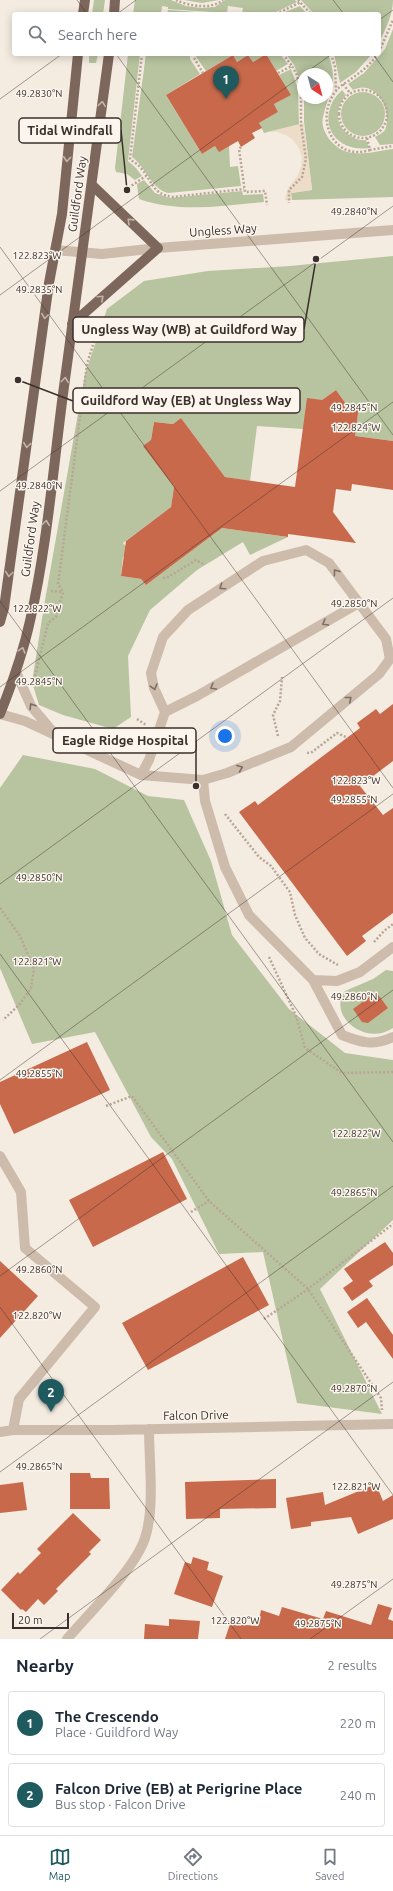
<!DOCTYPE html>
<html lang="en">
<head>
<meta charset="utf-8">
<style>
  :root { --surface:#fff; --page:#f6f6f7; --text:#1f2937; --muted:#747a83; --line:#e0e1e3; --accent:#1f5a5e }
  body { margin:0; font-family:Ubuntu,sans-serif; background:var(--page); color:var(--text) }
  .compass { position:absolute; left:297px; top:68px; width:36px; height:36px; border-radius:50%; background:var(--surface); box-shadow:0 2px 10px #0003; rotate:144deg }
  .scale { position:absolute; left:12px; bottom:10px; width:57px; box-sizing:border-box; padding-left:4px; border:2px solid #3b302b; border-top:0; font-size:11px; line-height:14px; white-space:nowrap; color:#3b302b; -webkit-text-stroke:3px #fbf5ee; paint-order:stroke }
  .you { position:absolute; left:225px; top:736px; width:14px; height:14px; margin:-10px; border:3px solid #fff; border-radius:50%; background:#1a73e8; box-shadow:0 0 0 6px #1a73e833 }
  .badge { display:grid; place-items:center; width:26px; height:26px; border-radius:50%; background:var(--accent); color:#fff; font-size:13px; font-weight:700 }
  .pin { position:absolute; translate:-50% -33px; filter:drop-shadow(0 1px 2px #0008) }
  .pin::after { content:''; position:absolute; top:21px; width:14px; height:12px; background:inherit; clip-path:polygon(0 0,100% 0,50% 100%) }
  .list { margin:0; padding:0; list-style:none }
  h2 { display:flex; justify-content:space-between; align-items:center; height:52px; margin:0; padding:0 16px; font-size:17px }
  h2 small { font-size:13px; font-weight:400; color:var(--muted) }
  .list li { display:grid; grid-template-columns:26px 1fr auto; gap:12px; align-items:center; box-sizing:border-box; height:64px; margin:0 8px 8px; padding:0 8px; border:1px solid var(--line); border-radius:4px }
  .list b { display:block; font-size:15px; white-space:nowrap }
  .list p { margin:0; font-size:13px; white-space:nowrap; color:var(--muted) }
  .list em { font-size:13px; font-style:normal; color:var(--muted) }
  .icon { flex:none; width:22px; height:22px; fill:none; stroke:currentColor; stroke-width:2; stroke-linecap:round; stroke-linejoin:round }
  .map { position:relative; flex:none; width:393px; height:1639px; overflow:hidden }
  .search { position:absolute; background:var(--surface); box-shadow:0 2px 10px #0003; left:12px; right:12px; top:12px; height:44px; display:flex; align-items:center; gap:10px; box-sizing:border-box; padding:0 14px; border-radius:4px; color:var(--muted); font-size:15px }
  .sheet { height:196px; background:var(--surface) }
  nav { display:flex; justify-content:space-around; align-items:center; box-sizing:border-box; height:56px; border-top:1px solid var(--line); background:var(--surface); font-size:11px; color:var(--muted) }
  nav a { display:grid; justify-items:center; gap:2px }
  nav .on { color:var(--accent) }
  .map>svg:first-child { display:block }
</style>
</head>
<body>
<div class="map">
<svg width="393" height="1639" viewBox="0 0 393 1639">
  <rect width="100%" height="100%" fill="#f4ebe1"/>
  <!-- green -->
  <path fill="#b8c4a0" d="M94,0H105L103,14H92Z
    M135,0H171L186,6L201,8L215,7L225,0H295L297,2L272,14H242L243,8L228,6L227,13L168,9V7L162,6L161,14H133Z
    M184,0H219L202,3Z
    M301,0H393C393,14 386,29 379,42V14H314Z
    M300,6L307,14H280Z
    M168,10L225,14H167Z
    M393,29V144L380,145L375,137C378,135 383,133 385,130C393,110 375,78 353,90L348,84L364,73L385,49Z
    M89,54H98L96,63H89Z
    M128,54H140L128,161L136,168L142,176L135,180L127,174L116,172L115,168Z
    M146,54H190V59L200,74L166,95L202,154L215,146H229L230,167L238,166L241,186L168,193C151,189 146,167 132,157Z
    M197,54H280L288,64L276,71L266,54L253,62L248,55L237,62L233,55L206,71L196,57Z
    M286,54H328C339,82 329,91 323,117C321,126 325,133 330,140C347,161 370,152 393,149V197L292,200L291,193L312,190L304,122V98H327V74H303V89L294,65Z
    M334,54H372L356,72L340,83Z
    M291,69L298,89L299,125L264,133L259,123L278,112L274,104L290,95L279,75Z
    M342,90L346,95C336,107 334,124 348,134C354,138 359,141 366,140L369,148C344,152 322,134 330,108C332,101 337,95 342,90Z
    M341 114a22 22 0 1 1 44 0a22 22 0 1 1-44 0Z
    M144,180L155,193L170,198L242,191L243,195L263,194L264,202C221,206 180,213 139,199L137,184Z
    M393,256V441L355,436L359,406L346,404L336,390L322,400L303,429L257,426L250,481L225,477L181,418L173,424L154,422L151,440L174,487L171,507L123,543L130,552L123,557L121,576L141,579L146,585L222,528L288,537L250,555L243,542L197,570L150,610L128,656L131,717L113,729L63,715L39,705L32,682L44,606L85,374L107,309L144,281L208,271L290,266Z
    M23,755L95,769L148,796L184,800L211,861L232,935L289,1009L345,1053L393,1060V1220L320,1289L382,1414L297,1403L263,1252L219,1254L172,1159L151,1137L95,1032L32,1044L0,968V788Z
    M386,970L393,971V1028C365,1047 327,1015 345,991L373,979Z"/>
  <!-- plaza -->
  <path fill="#ecdcc8" d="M304,123L312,190L291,193L292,200H285L287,190L298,175L301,166L302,157L299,148L293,140L286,135L277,132H267Z"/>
  <!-- building -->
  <path fill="#c8694b" d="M266,54L291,95L274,104L278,112L259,123L262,128L252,133L255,138L241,147L238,141L219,152L215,146L202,154L166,95L233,55L237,62L248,55L253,62Z
    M336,390L346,404L359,406L355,436L393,441V490L352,484L351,491L336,489L333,512L356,543L288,534V537L222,528L146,585L141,579L121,576L126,541L171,507L174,487L143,446L151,440L154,422L173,424L181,418L225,477L295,487L307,398L322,400Z
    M393,704V761L360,786L383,815L393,808V913L362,936L366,941L347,956L239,812L255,801L258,805L360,728L357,723L376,709L380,714Z
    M376,992L388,1008L368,1023L362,1022L353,1009Z
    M87,1042L110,1090L14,1134L0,1104V1082Z
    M163,1152L187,1199L93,1247L69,1200Z
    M385,1242L393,1253V1265L369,1281L373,1286L352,1301L343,1288L353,1281L344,1269Z
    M243,1257L269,1305L148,1370L122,1323Z
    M0,1261L38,1296L0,1338Z
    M367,1298L393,1335V1359L366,1322L358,1328L347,1312Z
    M70,1473H90L91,1478H109L110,1509H70Z
    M276,1479V1508L220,1509V1518L186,1519L185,1482Z
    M23,1482L27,1510L0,1513V1485Z
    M376,1484L383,1501L393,1495V1519L358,1534L351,1517L311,1522V1526L291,1529L286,1498L323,1492L325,1505Z
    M73,1513L101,1540L89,1552L91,1554L56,1589L58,1591L44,1605L38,1599L26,1612L22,1609L21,1610L1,1590L18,1572L20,1574L41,1553L37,1549Z
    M193,1557L209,1562L207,1570L223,1576L212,1607L174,1594L185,1562L191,1564Z
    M378,1604L392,1608L388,1619L393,1621V1639H225L230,1624L258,1626L261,1610L279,1616L282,1607L323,1619L326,1611L371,1625Z
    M169,1619L200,1621L198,1639H144L145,1624L169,1626Z"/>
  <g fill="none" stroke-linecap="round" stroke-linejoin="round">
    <!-- path -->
    <path stroke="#b9a596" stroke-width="2.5" stroke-dasharray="2 2" stroke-linecap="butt" d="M176,0C189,6 211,10 223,0
      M298,0L311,14
      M276,14L301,2
      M379,52L393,20
      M142,54L130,159C133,162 138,164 140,167C153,181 151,194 173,197L244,189
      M194,54V58L203,73
      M283,54L292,66
      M331,54L335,67L336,90
      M278,73L292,66L297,75L301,94V124L306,159L302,177L289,190V203
      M343,84L350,93
      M339 114a24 24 0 1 1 48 0a24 24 0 1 1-48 0Z
      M367,138L370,150L393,146
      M241,147L239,149L245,192L265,191L267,205
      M370,150C333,162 314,118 336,91C339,86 346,83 351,79C361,72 370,65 378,54
      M125,190L146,176
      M163,578L168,577L196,560L205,565
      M51,591L63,592
      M35,676L48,623L56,617L63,592L58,584L87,364L101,319
      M137,719L146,725
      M278,736L273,715L280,701L282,677
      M307,753L312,752L337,733L348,738
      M225,814L259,857L271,866L290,892L295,915L305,938L319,954L338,965
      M0,908L20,936L34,969L31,988L20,1004L3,1020
      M374,942L384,931L393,924
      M269,957L296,1016L305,1048L342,1073L393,1072
      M106,1106L132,1096L209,1201L308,1289L381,1398L382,1410
      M191,1212L209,1201
      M264,1319L308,1289L393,1224"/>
    <!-- minor -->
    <path stroke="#cdbbac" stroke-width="10" d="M55,250L102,254L158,248L393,230
      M16,672L31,706L53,732
      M165,712L197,696L359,603
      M0,714L25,721L141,775L203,780L205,801L225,867L249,915L313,980L342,1035C362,1043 373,1046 393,1037
      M141,775L149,760L165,712L154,688L151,673L163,637L188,610L263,561L306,550L329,563L386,639L390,659L379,674L291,747L227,773L203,780
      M313,980L337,981L360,972L393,947
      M0,1156L21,1192L25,1248L95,1307L19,1399L13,1430
      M0,1432L13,1430H112L393,1424
      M67,1639C89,1613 135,1569 145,1538C155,1508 149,1461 149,1429"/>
    <!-- major -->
    <path stroke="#7d675c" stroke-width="10" d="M83,14L85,0
      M114,14L115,0
      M72,324L158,248L92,185
      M0,622L4,608L49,283L62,214L78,54
      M0,714C12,684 23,653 30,621C47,547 53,470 63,394C78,281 94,168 109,54"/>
  </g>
  <!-- one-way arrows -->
  <defs><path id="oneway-chevron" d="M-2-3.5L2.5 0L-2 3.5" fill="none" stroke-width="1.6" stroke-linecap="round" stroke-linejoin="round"/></defs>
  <g stroke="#c2b5ac">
    <use href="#oneway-chevron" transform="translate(102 104) rotate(-83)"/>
    <use href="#oneway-chevron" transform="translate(67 159) rotate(95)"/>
    <use href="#oneway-chevron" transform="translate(130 221) rotate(-136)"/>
    <use href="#oneway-chevron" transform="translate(101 298) rotate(-43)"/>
    <use href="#oneway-chevron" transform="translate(45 316) rotate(98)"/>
    <use href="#oneway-chevron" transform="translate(65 380) rotate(-83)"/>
    <use href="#oneway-chevron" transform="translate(27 445) rotate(98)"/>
    <use href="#oneway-chevron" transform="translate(46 523) rotate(-83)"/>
    <use href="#oneway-chevron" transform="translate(9 574) rotate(98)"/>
    <use href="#oneway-chevron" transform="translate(22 650) rotate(-74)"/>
  </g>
  <g stroke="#7d6f65">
    <use href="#oneway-chevron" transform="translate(336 572) rotate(-127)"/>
    <use href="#oneway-chevron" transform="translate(222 587) rotate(146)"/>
    <use href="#oneway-chevron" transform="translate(325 623) rotate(150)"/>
    <use href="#oneway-chevron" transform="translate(154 687) rotate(74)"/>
    <use href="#oneway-chevron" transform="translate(213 687) rotate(150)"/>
    <use href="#oneway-chevron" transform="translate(349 699) rotate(-39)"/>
    <use href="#oneway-chevron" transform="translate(32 706) rotate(-122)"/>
    <use href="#oneway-chevron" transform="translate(240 768) rotate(-22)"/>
  </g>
  <!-- ticks -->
  <path fill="none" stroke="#3b302b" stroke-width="1" stroke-opacity="0.45" d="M77,0L87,14M333,0L344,14M117,14L136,0M379,20L393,10M116,54L393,435M373,54L393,82M304,74L332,54M0,99L62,54M0,247L393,788M0,295L303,75M0,491L393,206M0,601L393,1142M0,687L393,402M0,884L393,598M0,954L393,1495M0,1080L393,794M0,1276L393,990M0,1307L241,1639M0,1472L393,1186M40,1639L393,1382M310,1639L393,1579"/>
  <g text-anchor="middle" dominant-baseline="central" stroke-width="3" stroke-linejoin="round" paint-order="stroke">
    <!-- street labels -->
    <g font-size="12" fill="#3b302b" stroke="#fbf5ee">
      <text transform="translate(77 194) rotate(-82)">Guildford Way</text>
      <text transform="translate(223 230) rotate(-4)">Ungless Way</text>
      <text transform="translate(30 539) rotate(-82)">Guildford Way</text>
      <text transform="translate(196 1415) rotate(-1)">Falcon Drive</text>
    </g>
  </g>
  <g font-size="10" text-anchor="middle" fill="#3b302b" stroke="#fbf5ee" stroke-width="3" stroke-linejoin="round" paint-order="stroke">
    <text x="39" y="97">49.2830°N</text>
    <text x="354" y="215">49.2840°N</text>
    <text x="37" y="259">122.823°W</text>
    <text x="39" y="293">49.2835°N</text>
    <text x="354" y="411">49.2845°N</text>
    <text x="356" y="431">122.824°W</text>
    <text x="39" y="489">49.2840°N</text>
    <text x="354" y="607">49.2850°N</text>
    <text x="37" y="612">122.822°W</text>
    <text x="39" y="685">49.2845°N</text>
    <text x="356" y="784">122.823°W</text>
    <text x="354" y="803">49.2855°N</text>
    <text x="39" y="881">49.2850°N</text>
    <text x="37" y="965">122.821°W</text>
    <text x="354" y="1000">49.2860°N</text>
    <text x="39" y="1077">49.2855°N</text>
    <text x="356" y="1137">122.822°W</text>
    <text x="354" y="1196">49.2865°N</text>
    <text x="39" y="1273">49.2860°N</text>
    <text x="37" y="1319">122.820°W</text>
    <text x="354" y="1392">49.2870°N</text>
    <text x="39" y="1470">49.2865°N</text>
    <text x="356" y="1490">122.821°W</text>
    <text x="354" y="1588">49.2875°N</text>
    <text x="235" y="1624">122.820°W</text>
    <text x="318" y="1627">49.2875°N</text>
  </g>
  <!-- callouts -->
  <path fill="none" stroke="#3b302b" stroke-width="1.5" d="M127 190L121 130M316 259L304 329M18 380L73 401M196 786L196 740"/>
  <g fill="#3b302b" stroke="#fbf5ee" stroke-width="1.5">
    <circle cx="127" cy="190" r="4"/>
    <circle cx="316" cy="259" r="4"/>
    <circle cx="18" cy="380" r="4"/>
    <circle cx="196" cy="786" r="4"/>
  </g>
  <g fill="#fbf5ee" stroke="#3b302b" stroke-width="1.5">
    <rect x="19" y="118" width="102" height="25" rx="4"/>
    <rect x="73" y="317" width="231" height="25" rx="4"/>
    <rect x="73" y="388" width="227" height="25" rx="4"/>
    <rect x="53" y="728" width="143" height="25" rx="4"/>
  </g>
  <g font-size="13" text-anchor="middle" font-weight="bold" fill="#3b302b">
    <text x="70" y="135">Tidal Windfall</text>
    <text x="189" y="334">Ungless Way (WB) at Guildford Way</text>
    <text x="186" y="405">Guildford Way (EB) at Ungless Way</text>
    <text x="125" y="745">Eagle Ridge Hospital</text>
  </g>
</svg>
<svg class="compass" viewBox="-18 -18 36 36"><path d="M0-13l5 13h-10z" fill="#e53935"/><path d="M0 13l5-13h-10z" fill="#747a83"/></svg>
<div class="scale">20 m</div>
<div class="you"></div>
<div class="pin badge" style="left:226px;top:99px">1</div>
<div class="pin badge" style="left:51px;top:1412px">2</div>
<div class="search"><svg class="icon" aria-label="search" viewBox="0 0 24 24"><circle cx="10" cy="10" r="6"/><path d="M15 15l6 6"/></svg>Search here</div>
</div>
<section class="sheet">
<h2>Nearby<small>2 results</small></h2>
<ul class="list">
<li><span class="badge">1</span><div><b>The Crescendo</b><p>Place · Guildford Way</p></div><em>220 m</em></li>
<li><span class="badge">2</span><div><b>Falcon Drive (EB) at Perigrine Place</b><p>Bus stop · Falcon Drive</p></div><em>240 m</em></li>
</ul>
</section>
<nav>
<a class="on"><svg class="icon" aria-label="map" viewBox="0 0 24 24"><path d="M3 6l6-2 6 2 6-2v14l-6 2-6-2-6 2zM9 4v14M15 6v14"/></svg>Map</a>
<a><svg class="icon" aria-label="directions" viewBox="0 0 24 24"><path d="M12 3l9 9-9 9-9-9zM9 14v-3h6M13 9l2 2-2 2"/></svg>Directions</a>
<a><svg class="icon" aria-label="saved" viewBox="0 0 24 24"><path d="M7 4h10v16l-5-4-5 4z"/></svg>Saved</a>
</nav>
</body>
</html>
